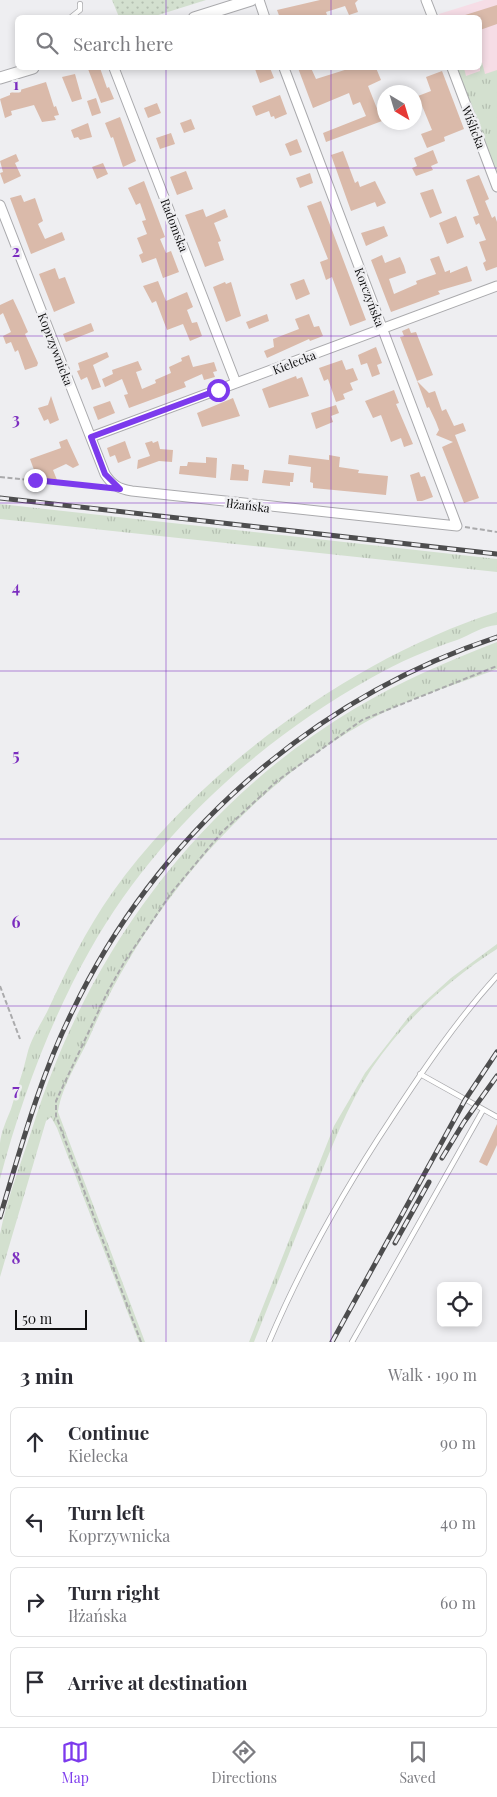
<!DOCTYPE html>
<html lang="en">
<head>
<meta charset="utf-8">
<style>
  :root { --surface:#fff; --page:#f2f2f3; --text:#2b2b33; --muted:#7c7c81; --line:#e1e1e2; --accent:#7c3aed }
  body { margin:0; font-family:"Playfair Display",serif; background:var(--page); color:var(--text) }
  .controls { position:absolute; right:15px; bottom:15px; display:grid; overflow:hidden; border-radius:8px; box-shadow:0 2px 8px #0003 }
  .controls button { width:45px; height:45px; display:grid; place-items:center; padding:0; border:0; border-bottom:1px solid var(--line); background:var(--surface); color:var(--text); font:25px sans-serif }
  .compass { position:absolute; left:377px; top:85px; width:45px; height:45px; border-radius:50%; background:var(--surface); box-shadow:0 2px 8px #0003; rotate:142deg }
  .scale { position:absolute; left:15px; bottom:12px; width:72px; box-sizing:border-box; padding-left:5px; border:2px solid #101011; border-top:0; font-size:14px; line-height:18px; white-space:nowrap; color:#101011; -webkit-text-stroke:4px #eeeef1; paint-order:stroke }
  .stop { position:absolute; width:15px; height:15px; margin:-11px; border:4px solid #7c3aed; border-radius:50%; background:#fff }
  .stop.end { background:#7c3aed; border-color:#fff; box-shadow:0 1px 5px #0008 }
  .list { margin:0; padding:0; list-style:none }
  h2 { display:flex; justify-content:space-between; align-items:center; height:65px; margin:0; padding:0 20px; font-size:21px }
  h2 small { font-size:16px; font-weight:400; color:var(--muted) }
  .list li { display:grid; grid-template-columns:32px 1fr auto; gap:15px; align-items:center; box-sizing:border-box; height:70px; margin:0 10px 10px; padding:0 10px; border:1px solid var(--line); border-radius:8px }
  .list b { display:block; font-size:19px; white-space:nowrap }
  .list p { margin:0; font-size:16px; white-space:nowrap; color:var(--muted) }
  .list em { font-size:16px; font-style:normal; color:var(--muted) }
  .icon { flex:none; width:28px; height:28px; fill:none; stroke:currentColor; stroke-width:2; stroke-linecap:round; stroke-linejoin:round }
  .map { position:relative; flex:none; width:497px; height:1342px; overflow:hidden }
  .search { position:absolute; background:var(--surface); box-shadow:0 2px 8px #0003; left:15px; right:15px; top:15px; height:55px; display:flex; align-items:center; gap:12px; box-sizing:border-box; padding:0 18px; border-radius:8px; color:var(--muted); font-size:19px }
  .sheet { height:385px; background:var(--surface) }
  nav { display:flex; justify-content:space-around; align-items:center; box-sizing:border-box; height:70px; border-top:1px solid var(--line); background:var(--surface); font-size:14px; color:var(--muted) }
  nav a { display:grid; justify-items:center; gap:2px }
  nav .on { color:var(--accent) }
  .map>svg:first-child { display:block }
</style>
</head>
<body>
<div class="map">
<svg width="497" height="1342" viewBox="0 0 497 1342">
  <defs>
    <pattern id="grass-tufts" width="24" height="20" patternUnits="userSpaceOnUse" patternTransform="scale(1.25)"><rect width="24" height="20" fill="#d3e0cf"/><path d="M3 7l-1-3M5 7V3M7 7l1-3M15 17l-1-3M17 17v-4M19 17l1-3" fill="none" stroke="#b4bfb1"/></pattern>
    <pattern id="garden-dots" width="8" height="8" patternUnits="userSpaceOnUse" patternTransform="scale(1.25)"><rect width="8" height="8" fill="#d3e0cf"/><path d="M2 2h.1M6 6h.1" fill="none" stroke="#b4bfb1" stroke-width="1.8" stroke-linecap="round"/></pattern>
  </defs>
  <rect width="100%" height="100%" fill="#eeeef1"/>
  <!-- education -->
  <path fill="#f6dde6" d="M484,0H497V168L459,68H480V18L440,17L439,14Z"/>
  <!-- grass -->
  <path fill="url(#grass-tufts)" d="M482,62L485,74L497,70V180L454,68H464L466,76L480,71V63Z
    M0,504L497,559V572L0,519Z
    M497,612V625C483,626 470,635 457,640C427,650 399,662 371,678C258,741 154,836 90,950C50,1021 21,1100 0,1179C0,1167 0,1155 0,1143C1,1132 7,1119 11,1109C16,1091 23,1073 27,1055C30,1041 40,1025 47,1012C66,971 86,930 112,893C199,770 354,657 497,612Z
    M497,642V669C453,686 405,699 364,723C248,788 146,908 93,1029C82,1056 62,1084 58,1112L145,1342H139L57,1128L51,1117L46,1121L0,1277C0,1263 0,1247 0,1234C7,1198 23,1158 34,1123C88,952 199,802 354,709C399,682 448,661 497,642Z
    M497,944V949C448,980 405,1020 372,1068C347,1106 331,1149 314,1191C294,1241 274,1292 254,1342H249L334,1126L365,1073L410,1015L451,978Z"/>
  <!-- garden -->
  <path fill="url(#garden-dots)" d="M112,0H206L152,17H119Z"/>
  <!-- building -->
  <path fill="#dabaaa" d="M320,0H358L355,3L358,12L349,15L345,6L326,12L328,18H280L277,10Z
    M497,5V24L480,30V18H462V16Z
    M93,68H100L107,88L109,87L114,99L101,103L88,69Z
    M260,68H270L274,78L260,83L255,69Z
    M298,68H311L316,79L351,68H376L381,80L368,86L382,121L326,142L323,133L366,116L360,102L353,105L349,93L313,108Z
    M442,71L464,129L444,137L445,141L427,148L421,134L432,130L418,96L431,91L426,77Z
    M75,74L82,99L72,102L62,77Z
    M46,82L54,107L56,106L59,115L54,116L56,120L42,122L34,105L11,111L12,115L5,118L0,99L10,95V93Z
    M280,95L287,114L275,119L274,116L271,117L269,111L256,116L252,106Z
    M96,98L101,113L92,116L87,101Z
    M157,103L161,113L148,118L144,108Z
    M120,117L136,161L123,167L113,137L111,138L105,123Z
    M191,119L195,129L184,133L180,123Z
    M88,123L92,137L80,140L78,137L74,138L71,130Z
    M171,133L175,144L160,149L156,138Z
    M297,139L302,152L290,156L285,144Z
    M433,150L438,163L431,166L433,170L416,176L412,168L417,166L414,158Z
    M343,151L355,183L358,181L360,187L375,181L386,203L377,207L375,202L351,211L331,155Z
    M16,154L19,161L15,163L21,176L4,184L0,173L3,172L0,161Z
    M103,163L108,174L97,179L92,167Z
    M186,171L193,189L177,195L170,177Z
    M310,173L313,183L300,188L296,178Z
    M479,175L489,199L485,201L492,218L495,216L497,222V267L486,271L483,263L486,261L479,242L486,240L479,223L476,225L473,217L479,215L466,180Z
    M144,181L165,237L160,239L166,253L171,251L179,272L163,278L156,258L142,263L139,255L143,253L137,238L147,234L142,221L146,220L140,203L136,205L128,188Z
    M433,189L442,213L430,218L420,193Z
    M21,195L24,202L35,198L43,221L38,224L45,239L62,232L65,240L31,254L10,198Z
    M321,201L366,320L350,326L332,277L326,280L320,262L328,259L307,206Z
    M203,209L206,217L225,209L228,217L214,223L221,241L218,242L224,260L205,267L185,215Z
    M456,216L464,237L447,244L439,223Z
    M384,226L388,236L366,246L361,233Z
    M382,255L385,263L400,257L404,266L406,273L389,279L394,294L417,284L416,281L436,274L430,259L439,256L445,272L450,270V273L467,266L472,281L438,291L440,294L391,312L371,260Z
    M55,268L59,279L65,277L75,303L54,312L39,274Z
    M304,279L310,294L296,300L290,284Z
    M158,281L166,301L187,292L193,307L187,310L192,323L197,322L202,336L190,341L183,324L167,330L156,301L152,303L143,286Z
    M225,282L226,284L231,282L241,316L226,322L213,287Z
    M13,299L21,316L28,332L25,334L38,363L37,366L25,370L18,350L15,352L11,342L6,344L3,336L11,332L3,313L0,315V305Z
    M267,314L269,321L249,329L246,322Z
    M309,314L314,327L319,326L323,336L310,341L309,339L267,358L264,351L274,347L273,339L299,329L295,319Z
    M91,323L94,331L66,342L63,334Z
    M409,328L411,333L416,332L433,375L417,381L400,337L404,336L402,331Z
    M376,347L382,363L377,365L380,374L372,377L367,363L361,365L358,355Z
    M107,352L109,357L93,365L101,387L92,390L87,377L81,380L77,371L80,370L78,363Z
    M189,355L193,367L214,362L217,371L213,372L215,377L204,380L202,374L184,382L186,387L129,408L124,395L128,394L122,379L105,387L102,379L113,374L112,370L138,361L142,370L136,372L142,389L156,383L155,380L171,373L169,367L182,361L181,358Z
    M342,360L346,370L353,368L358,380L350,383L353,390L343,394L345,399L336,402L328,379L324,381L319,368Z
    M296,376L297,379L302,377L309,396L269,408L262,389Z
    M417,381L429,393L435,391L442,411L446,409L454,426L463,423L466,431L455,435L479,498L464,503L442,447L453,442L436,435L439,430L436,422L429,407L427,408Z
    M394,390L399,403L396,404L413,444L404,447L401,438L391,442L381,415L373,418L365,401Z
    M51,396L59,420L50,424L48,419L44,421L38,408L48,405Z
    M233,398L240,416L202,427L197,413Z
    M110,401L115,413L98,420L93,407Z
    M336,405L339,413L331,416L333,422L316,429L311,413Z
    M67,439L79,465L73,468L66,464L53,470L57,480L37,478L30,459L61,448L59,442Z
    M125,441L131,458L118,463L115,455L110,457L107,448Z
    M152,441L153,443L158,441L160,449L173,450L172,462L159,461L137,469L138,460L150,456L145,443Z
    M289,455L329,460V455L340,457L339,467L359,470L358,473L388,476L386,495L313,488V483L310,482L311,467L288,464Z
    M206,457L217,458L216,478L179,474L180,466H187L188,462L206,463Z
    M232,464L244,465V469L249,470L248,481L230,480Z
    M264,470L294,473L293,482H290V486L262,483Z
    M419,472L421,477L425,476L433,497L422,501H417L410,475Z
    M497,1124V1145L487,1166L479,1162Z"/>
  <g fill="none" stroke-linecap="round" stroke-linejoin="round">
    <!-- service casing -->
    <g stroke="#aaaaad" stroke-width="6">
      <path id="service" d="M70,18L80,10V4
        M420,1074L497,1117
        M269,1342C302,1264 344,1190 391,1119C423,1070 457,1020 497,976
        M352,1342L483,1110"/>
    </g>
    <!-- minor casing -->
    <g stroke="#aaaaad" stroke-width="11">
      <path id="minor" d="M259,0L265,18
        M426,0L433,18
        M114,68L236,383
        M452,68L497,187
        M0,205L105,474C112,485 119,489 132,491L457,526L284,68
        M91,437L497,286"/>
    </g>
    <!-- tertiary casing -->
    <g stroke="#aaaaad" stroke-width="13">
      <path id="tertiary" d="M194,18L251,0
        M0,78L33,68"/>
    </g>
    <!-- path -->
    <path stroke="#aaaaac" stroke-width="2" stroke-dasharray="5 2.5" stroke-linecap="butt" d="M0,477L105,488
      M465,527L497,532
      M0,986L20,1039
      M141,1342L56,1116V1101L108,991L125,961L172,892L222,832L277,781L362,720L497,666"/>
    <!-- service -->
    <use href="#service" stroke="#fff" stroke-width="4.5"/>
    <!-- minor -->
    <use href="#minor" stroke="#fff" stroke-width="9"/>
    <!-- tertiary -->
    <use href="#tertiary" stroke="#fff" stroke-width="11"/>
    <!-- rail casing -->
    <g stroke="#4d4d4e" stroke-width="5">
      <path id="rail" d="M0,498L497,554
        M442,1158L464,1122L497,1076
        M0,1217C21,1147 40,1077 72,1012C156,836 312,698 497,637
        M395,1243L429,1182
        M332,1342L465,1100L497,1052"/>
    </g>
    <!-- rail -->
    <use href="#rail" stroke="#eeeef1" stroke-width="3" stroke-dasharray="9" stroke-linecap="butt"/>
  </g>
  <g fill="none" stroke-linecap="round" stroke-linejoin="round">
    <!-- route -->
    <path stroke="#7c3aed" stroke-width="6" d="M35,480L120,489L105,474L91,437L218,390"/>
  </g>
  <!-- grid -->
  <path fill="none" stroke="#7b2cbf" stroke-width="1" stroke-opacity="0.55" d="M166,0V18M331,0V18M166,68V1342M331,68V1342M0,168H497M0,336H497M0,503H497M0,671H497M0,839H497M0,1006H497M0,1174H497"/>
  <g text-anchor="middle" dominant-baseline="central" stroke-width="5" stroke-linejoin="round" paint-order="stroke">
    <!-- street labels -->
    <g font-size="12" fill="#101011" stroke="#eeeef1">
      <text transform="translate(474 127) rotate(69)">Wiślicka</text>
      <text transform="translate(175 225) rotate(69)">Radomska</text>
      <text transform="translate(370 297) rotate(69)">Korczyńska</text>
      <text transform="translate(56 349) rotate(69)">Koprzywnicka</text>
      <text transform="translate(294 362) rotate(-21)">Kielecka</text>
      <text transform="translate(248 505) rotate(7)">Iłżańska</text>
    </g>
  </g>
  <g font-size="16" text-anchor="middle" font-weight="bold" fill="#7b2cbf" stroke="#eeeef1" stroke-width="5" stroke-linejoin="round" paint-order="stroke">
    <text x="16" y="90">1</text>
    <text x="16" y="257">2</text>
    <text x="16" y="425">3</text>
    <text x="16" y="593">4</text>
    <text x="16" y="761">5</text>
    <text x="16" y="928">6</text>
    <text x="16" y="1096">7</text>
    <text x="16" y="1264">8</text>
  </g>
</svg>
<div class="controls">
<button><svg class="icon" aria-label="locate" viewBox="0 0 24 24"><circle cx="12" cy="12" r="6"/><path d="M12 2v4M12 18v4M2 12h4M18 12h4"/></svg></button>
</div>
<svg class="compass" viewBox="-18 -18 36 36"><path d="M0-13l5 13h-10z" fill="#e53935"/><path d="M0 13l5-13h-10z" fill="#7c7c81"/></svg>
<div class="scale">50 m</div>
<div class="stop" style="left:218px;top:390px"></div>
<div class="stop end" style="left:35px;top:480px"></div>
<div class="search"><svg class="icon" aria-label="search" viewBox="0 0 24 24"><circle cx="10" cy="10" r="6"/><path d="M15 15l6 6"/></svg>Search here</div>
</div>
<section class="sheet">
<h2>3 min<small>Walk · 190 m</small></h2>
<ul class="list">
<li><svg class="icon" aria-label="ahead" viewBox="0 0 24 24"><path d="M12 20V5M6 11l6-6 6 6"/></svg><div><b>Continue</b><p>Kielecka</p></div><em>90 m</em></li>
<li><svg class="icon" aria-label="left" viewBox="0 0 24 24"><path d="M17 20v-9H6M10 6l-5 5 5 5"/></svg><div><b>Turn left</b><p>Koprzywnicka</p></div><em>40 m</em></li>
<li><svg class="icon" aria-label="right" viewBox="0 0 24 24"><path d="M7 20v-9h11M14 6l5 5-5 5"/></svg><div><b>Turn right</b><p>Iłżańska</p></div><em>60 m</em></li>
<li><svg class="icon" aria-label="arrive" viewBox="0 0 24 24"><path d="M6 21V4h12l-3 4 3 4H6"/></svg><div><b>Arrive at destination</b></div></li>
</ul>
</section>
<nav>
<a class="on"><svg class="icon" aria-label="map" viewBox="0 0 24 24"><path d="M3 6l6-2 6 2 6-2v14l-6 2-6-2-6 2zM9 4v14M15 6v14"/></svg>Map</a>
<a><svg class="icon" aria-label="directions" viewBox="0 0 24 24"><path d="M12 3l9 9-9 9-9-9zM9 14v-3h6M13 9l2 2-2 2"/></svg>Directions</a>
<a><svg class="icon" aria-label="saved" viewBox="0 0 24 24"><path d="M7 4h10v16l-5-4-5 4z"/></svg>Saved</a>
</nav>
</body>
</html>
